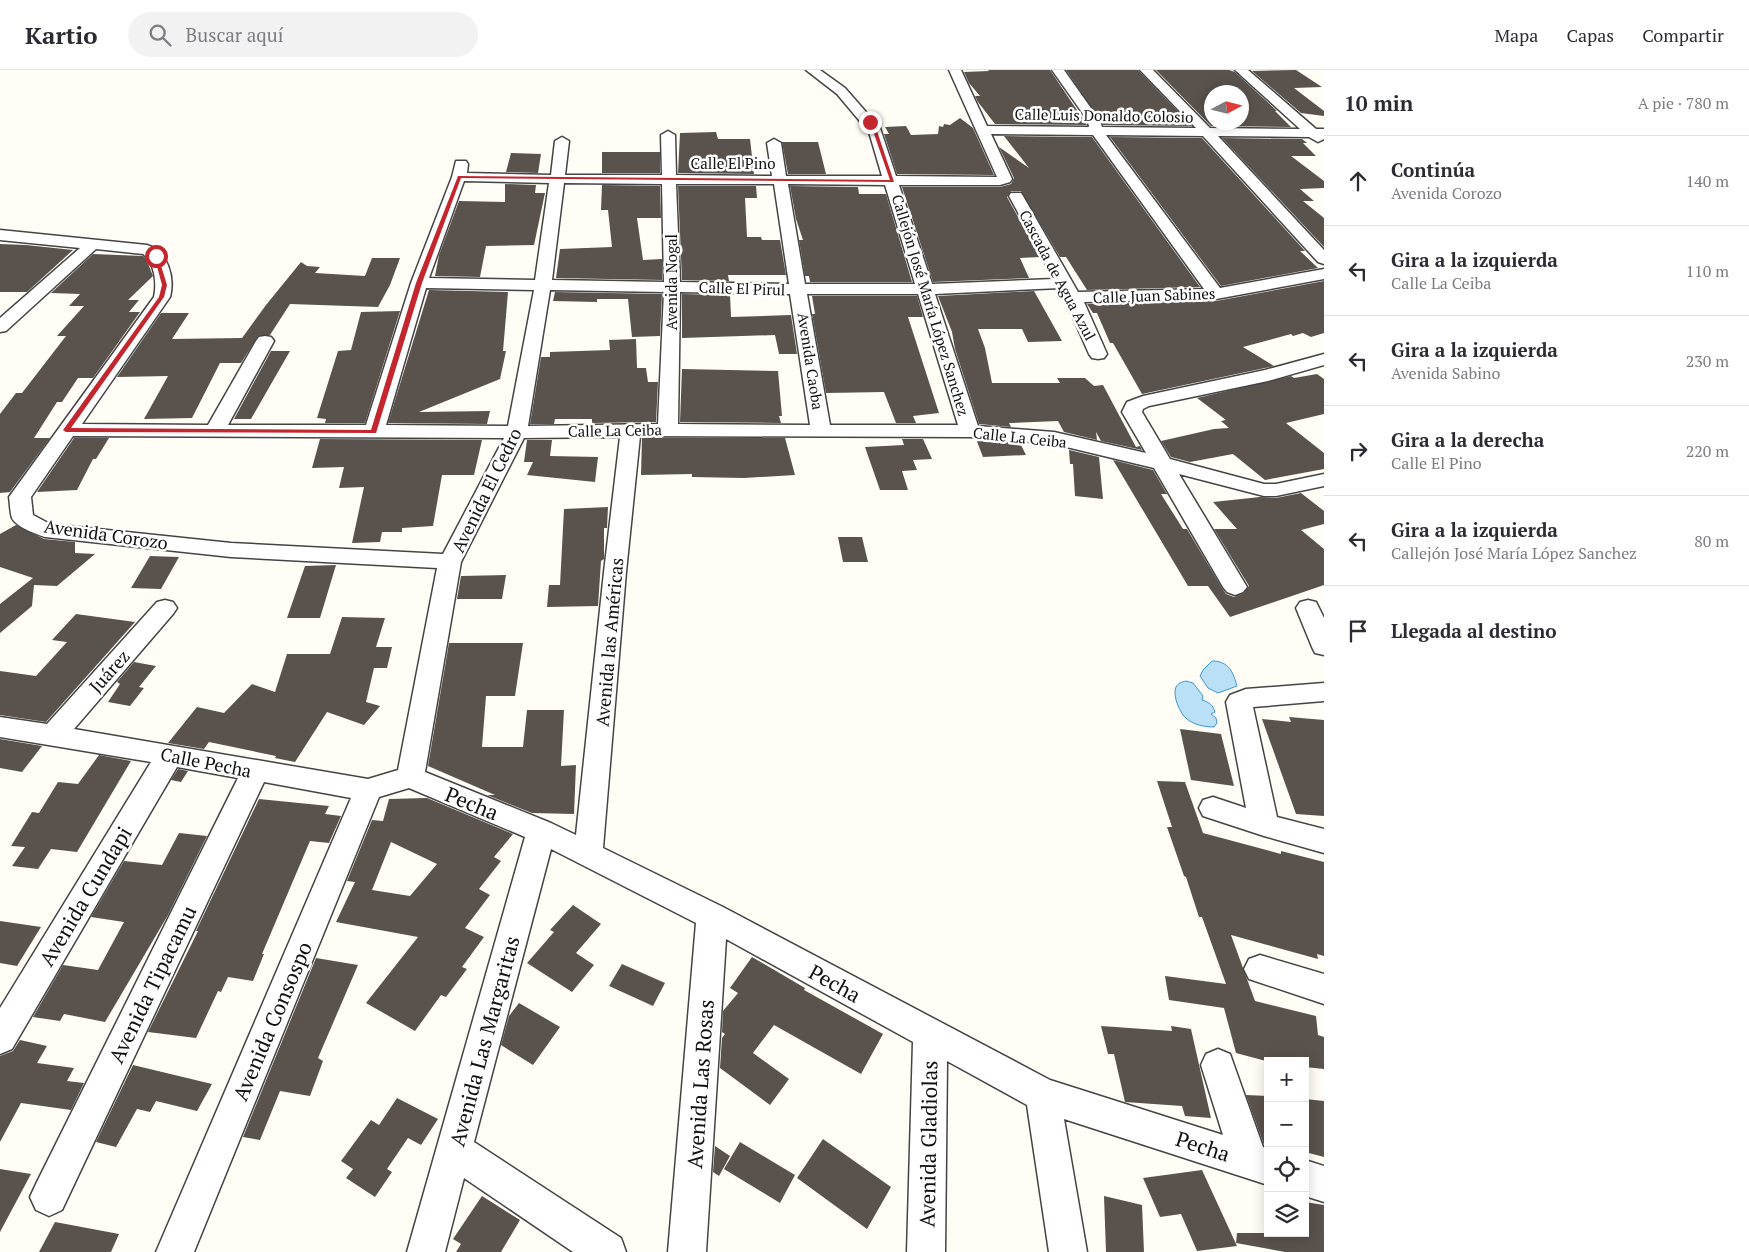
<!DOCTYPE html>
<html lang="es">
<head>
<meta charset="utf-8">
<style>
  :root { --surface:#fff; --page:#f2f2f3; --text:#2b2b33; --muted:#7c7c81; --line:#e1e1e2 }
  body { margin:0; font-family:"PT Serif",serif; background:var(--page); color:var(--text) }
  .controls { position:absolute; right:15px; bottom:15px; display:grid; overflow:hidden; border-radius:0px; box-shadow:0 2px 12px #0003 }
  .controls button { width:45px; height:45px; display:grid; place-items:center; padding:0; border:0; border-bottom:1px solid var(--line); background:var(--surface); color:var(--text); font:25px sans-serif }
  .compass { position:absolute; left:1204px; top:15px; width:45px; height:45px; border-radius:50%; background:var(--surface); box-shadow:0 2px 12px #0003; rotate:83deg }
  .stop { position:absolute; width:15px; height:15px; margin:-11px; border:4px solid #c4262e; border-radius:50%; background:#fff }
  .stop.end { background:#c4262e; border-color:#fff; box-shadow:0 1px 5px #0008 }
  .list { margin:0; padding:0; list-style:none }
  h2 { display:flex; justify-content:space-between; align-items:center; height:65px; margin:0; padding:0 20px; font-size:21px }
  h2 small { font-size:16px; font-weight:400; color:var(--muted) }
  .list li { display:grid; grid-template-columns:32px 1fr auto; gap:15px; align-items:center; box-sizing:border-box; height:90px; padding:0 20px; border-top:1px solid var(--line) }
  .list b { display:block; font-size:19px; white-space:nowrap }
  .list p { margin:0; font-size:16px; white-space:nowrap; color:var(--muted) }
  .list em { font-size:16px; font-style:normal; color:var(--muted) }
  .icon { flex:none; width:28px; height:28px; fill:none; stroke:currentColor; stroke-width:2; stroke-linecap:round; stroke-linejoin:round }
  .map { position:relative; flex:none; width:1324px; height:1182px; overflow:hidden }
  header { display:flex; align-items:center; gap:30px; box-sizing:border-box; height:70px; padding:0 25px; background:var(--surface); border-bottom:1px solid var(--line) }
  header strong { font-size:24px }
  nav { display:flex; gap:28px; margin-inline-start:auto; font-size:18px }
  .search { width:350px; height:45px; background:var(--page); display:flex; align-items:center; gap:12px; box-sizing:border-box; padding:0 18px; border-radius:28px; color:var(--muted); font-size:19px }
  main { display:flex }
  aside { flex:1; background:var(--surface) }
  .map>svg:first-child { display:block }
</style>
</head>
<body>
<header>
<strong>Kartio</strong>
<div class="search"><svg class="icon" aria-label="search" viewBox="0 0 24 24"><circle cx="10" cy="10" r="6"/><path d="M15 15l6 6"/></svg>Buscar aquí</div>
<nav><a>Mapa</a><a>Capas</a><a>Compartir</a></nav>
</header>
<main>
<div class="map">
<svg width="1324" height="1182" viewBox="0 0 1324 1182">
  <rect width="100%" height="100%" fill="#fffdf5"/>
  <!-- water -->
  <path fill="#b9e0f7" stroke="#3f96cf" d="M1212,591C1229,591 1233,602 1237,616L1218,623L1208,618L1200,606L1203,600Z
    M1186,611L1193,613L1203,626L1202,630C1209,632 1213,635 1215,642L1211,644L1216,648L1217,653L1214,657C1205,657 1194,655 1187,649C1180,644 1172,625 1176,617C1178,613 1182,612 1186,611Z"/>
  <!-- building -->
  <path fill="#5a524d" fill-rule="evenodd" d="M988,0H1050L1087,55L995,54L978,32L975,26H980L969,13L964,2L989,1Z
    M1066,0H1138L1192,56L1103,55Z
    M1156,0H1229L1235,2L1277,41H1275L1291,57L1211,56ZM1212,22H1242V52H1212Z
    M1296,0L1322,17L1294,18L1324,41V46L1301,43L1252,1Z
    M960,48L973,58L994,105L897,104L884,64H889L885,57L906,56L911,65L938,64L939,56L943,57L944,54L950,55Z
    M716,62L718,69H750L754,104L678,103L680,63Z
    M1004,66L1092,67L1200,217L1087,220L1066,187H1060L1021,121H1011L1007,127L1040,187L1020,188L1029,208L933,212L902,117H1000L1011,114L1014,108L999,77L1029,98Z
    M1110,67L1202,68L1305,181H1300L1318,198L1221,216Z
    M1222,68L1302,69L1307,73H1303L1316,86H1291L1324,111V118L1300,119L1314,131H1303L1324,148V177Z
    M782,72H818L826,104H788Z
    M602,82H660V103H602Z
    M511,83L541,84L538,103L506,102Z
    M505,114L536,115L535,123H545L534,175L486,176L480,207L435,206L439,185L459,131L505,132Z
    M602,115L660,116L661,148H637L643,190L662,189V210L556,208L560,179L612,177L608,140H601Z
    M678,116H756L757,128H745L747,167H761L762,170H780L786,205H728L729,211L682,210Z
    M790,116L858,117L859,124H886L912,212H810L809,206H805L799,170H803L796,149Z
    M0,174L26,175L73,180L27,222H0Z
    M93,184L143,186L146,189L153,206L128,230H139L129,242H140L93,308H78L62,332H57L34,368H50L10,422L0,423V344L16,323H22L66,266H57L84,236H69L80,224L51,223Z
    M372,188H400L390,215L378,237L290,234L270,265L258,266L241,293H220L192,348L144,349L168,306L117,307L161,243H189L172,269L242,268L266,235L301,192L307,196L320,197L315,203L365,206Z
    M1324,211V263L1311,267L1303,263L1293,266L1291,264L1243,277L1274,296L1142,324L1113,273H1110L1097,243H1093L1087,234L1216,231Z
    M429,220L508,222L503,281H506L500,309L419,342L490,341L487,354L388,353Z
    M1034,221L1062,271L1028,272L1022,259H978L985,278L992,313H1060L1057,308H1085L1094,316L1103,315L1136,377L1140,376L1142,380L1101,371L1096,362L1097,370L1064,362L1058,351L1009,353L1011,357L979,354L955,279L952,262L938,226Z
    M555,222L662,224L660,266L632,267L628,229H597V232L553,231Z
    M682,224L730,225L731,247L791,245L797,284H779L775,265L682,268Z
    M812,226H917L923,247H908L939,343L913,346L916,353H896L884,322L826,323L812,244H815Z
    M400,241L365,353H325L326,349L317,348L338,281L351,280L361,242Z
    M636,269L637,298H646L648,312H658L656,352L592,353V349H555L554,354H530L541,287H550V282L610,280L609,270Z
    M271,281H290L251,349H234Z
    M682,299L778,301L782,346H779L781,353L680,352Z
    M1317,304L1324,309V344L1286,353L1324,383V399L1265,410L1233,384L1190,392L1171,387L1161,371L1214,359L1229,358L1221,351L1226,350L1197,328L1291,306L1294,308Z
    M74,368H109L96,389H93L77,420L37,422Z
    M642,368H785L795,405L744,408L692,407V404L641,405Z
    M320,369L482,370L474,405H442L433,456L402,458V462H382L380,472L352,473L364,417L339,418L344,397L312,398Z
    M902,369H923L932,389L913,390L917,400L902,401L908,420H880L865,377L904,375Z
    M976,369L1020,373L1026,385L983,387Z
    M527,370H552L550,386L598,387L595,412L527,405L533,392H524Z
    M1069,380L1099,387L1103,429L1075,426L1073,394H1070Z
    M1113,390L1153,400L1167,424H1161L1183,459H1187L1222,518L1226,524L1234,527L1244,523L1249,516L1214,459H1237L1213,432L1260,427L1276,428L1301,423L1324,441V454L1301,460L1324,479V515L1230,547L1208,516H1188Z
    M608,437L607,458H604V489L601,491L598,536L547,537L549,515H560L564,439Z
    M16,455L44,469L75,472V483L95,484L57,516L34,515L32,536L0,563V534L33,508L0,497V464Z
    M838,467H862L868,492H843Z
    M150,486L179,487L161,519L131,518Z
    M336,495L320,548H287L305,496Z
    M506,505L502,529H457L461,506Z
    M76,544L135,552L46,652L0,645V601L36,606L67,572L52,570Z
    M342,547L385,548L376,577H392L387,598H374L366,632L380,636L364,655L327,642L295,692L275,688L276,686L209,672L204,679L168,673L197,637L224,643L252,614L275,622L287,584H330Z
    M449,573H523L515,626H486L482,677H523L527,640H564L561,696L576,695L574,744L532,743L487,725H495L428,696Z
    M134,592L156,596L139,617L144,618L130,636L108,632L120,614L117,612Z
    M1289,647L1324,650V746L1296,744L1262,649L1291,652Z
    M1180,659L1221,664L1234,716L1191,710Z
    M0,669L42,676L22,702L0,698Z
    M99,685L131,691L77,782L51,779L38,799L12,796L25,777L11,776L32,742L39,743L58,712L78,714Z
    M178,699L188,701L181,712L171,710Z
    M1157,711L1185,712L1203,763L1281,784V781L1324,792V886L1317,884L1318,889L1231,865L1255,931L1316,946L1318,965L1324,967V999L1305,997V991H1266L1236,983L1224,938L1169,930L1165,906L1226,914L1202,847H1199L1186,807L1184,806L1167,757H1172Z
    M427,728L513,764L494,787L501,791L479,819L490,825L465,858L484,867L462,897L467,899L446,927L441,925L415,961L366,933L418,867L336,852L355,812L347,811L372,750L383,751L389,729ZM391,772L437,794L410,826L372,820Z
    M259,729L329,736L325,744L341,746L329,773L310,771L262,884H264L253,911L228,907L221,922L218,921L196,968L148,962L198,861H196Z
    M179,763L207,766L168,845L105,952L64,944L60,951L33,947L63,895L98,900L124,852L91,847L124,791L162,795Z
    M573,835L601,854L576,883L594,895L572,922L527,893L554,862L550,860Z
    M0,851L41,857L17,896L0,893Z
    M752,887L805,918L804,920L883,964L861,1004L774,955L753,983L789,1009L770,1035L720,998L722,968L725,964L722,962L723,941L738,923L730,918Z
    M316,888L358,895L318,988L323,991L310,1026L280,1021L260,1070L243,1067Z
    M622,894L665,913L653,936L609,916Z
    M519,933L560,957L533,995L501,975L509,946Z
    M1101,956L1172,961L1171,956L1191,959L1211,1048L1185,1046L1182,1036L1125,1032L1114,984H1108Z
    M20,970L47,976L37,993L74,998L67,1011L84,1013L71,1040L21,1033L0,1072V986L13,981Z
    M133,995L212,1014L197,1041L156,1031L150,1042L137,1039L116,1077L96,1072Z
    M1246,1025L1268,1026V1075H1264Z
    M397,1028L438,1049L421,1075L408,1068L387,1099L392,1102L375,1127L346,1108L353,1099L341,1091L371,1050L379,1055Z
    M1305,1029L1324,1031V1087L1305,1082Z
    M823,1069L891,1117L867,1159L797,1108Z
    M740,1072L795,1105L780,1133L724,1099Z
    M715,1076L730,1086L719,1106L713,1102Z
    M0,1099L31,1104L0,1162Z
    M1202,1100L1237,1176L1197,1181L1181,1144L1160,1147L1143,1108Z
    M482,1126L520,1150L501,1182H456L461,1174L453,1169Z
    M1104,1126L1142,1135L1144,1182H1106Z
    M1305,1132L1324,1135V1182H1285L1236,1173L1237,1163H1305Z
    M55,1152L119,1164L111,1182H39Z"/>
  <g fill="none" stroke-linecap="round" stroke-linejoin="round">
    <!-- minor casing -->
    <g stroke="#444" stroke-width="3">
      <path id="minor" d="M806,0H820L845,18L880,58L896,106L997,107L949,0H961L987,56L1089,57L1088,51L1052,0H1064L1100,51L1102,57L1196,58L1140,0H1153L1210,58L1300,59L1235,0H1248L1316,59H1324V69L1318,72L1309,67L1218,66L1324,180V194L1318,192L1203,66L1106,65L1220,218L1324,199V209L1216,229L1084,232L1107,284L1104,288L1098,289L1092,288L1089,284L1060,218L935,224L978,356L1054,362L1146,383L1122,342L1127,332L1143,326L1265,300L1324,284V295L1268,311L1149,336L1143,339L1142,342L1170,389L1264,414H1276L1324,404V416L1276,426H1264L1179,404L1247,517L1243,522L1235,525L1227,522L1223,517L1154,398L1054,374L970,367L640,366L626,502L603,778L723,837L1050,1010L1223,1065L1201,995L1206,984L1218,979L1230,984L1263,1077L1268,1079V1115L1064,1049L1087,1182H1049L1027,1035L947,991L945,1182H907L913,972L726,869L706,1182H668L696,853L551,779L474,1072L621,1168L626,1182H573L464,1108L445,1182H407L525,767L409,718L379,727L194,1182H156L351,728L264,712L62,1140L49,1146L36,1140L30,1127L36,1114L238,708L177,697L12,979L0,984V938L151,692L0,667V647L47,654L157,532L165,530L173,532L177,538L173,544L74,659L368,709L398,700L437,498L231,487L45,467C36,464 16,457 12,448C10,442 10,433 9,427L154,227C157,213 155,193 143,184L96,179L6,261L0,262V248L80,178L0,170V160L147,175C168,181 175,208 170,227L82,354L208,355L256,271L259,267L265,266L271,267L274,271L228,355H366L411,213L452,107L456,91H466L468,94L467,103L551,105L555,71L562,67L569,71L565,105H662L661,65L668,61L675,65L676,105L772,106L767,73L774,69L781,73L786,106H882L869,62L837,24ZM991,64L1093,65L1204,219L1078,222L1023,126L1021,123H1011L1009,126L1054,209L932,214L899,115H1000L1010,112L1012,109ZM464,111L549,113L535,210L429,208ZM564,113L662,114L664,212L552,210ZM676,114H774L789,214L680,212ZM788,114L885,115L915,214H805ZM426,218L534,220L508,356L386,355ZM550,220L664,222L658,354L528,356ZM680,222L790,224L810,355L678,354ZM807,224H918L958,355H830ZM73,366L504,368L443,484L231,473L50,454L33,445L31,427ZM620,367L604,502L576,765L551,753L425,702L461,492L524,368Z
        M1308,530L1316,532L1324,548V585L1315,583L1312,577L1296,538L1300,532Z
        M1324,613V631L1253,637L1277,747L1324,759V783L1264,766L1203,746L1199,738L1203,730L1213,727L1246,738L1226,632L1230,625L1246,619Z
        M1260,885L1324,904V934L1249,909L1244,899L1249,889Z
        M1305,1090L1324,1096V1132L1305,1126Z"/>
    </g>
    <!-- minor -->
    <use href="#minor" fill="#fff" fill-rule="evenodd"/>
  </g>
  <!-- route -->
  <path fill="#c4262e" d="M868,51H871L877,61L894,112L461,108L422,213L376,363L66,362L63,360L159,227L162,215L154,185L158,186L167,215L164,227L71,358L371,360L416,213L458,106L890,110L873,61Z"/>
  <g text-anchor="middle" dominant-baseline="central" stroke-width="5" stroke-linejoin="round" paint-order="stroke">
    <!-- far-street labels -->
    <g font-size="15" fill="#111" stroke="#fff">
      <text transform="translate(1104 45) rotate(1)">Calle Luis Donaldo Colosio</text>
      <text x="733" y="93">Calle El Pino</text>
      <text transform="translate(1058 205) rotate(62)">Cascada de Agua Azul</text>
      <text transform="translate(671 212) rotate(-90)">Avenida Nogal</text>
      <text transform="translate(742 218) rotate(2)">Calle El Pirul</text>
      <text transform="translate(1154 225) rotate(-2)">Calle Juan Sabines</text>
      <text transform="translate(931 235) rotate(73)">Callejón José María López Sanchez</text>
      <text transform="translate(811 291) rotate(81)">Avenida Caoba</text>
      <text transform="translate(615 360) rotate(-1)">Calle La Ceiba</text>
      <text transform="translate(1020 367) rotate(6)">Calle La Ceiba</text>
    </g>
    <!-- street labels -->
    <g font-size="18" fill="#111" stroke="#fff">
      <text transform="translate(486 420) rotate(-64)">Avenida El Cedro</text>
      <text transform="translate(106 464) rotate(8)">Avenida Corozo</text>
      <text transform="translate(609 572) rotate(-85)">Avenida las Américas</text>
      <text transform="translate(109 601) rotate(-48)">Juárez</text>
      <text transform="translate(206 692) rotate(11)">Calle Pecha</text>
    </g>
    <!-- near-street labels -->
    <g font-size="21" fill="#111" stroke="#fff">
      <text transform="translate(472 733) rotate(22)">Pecha</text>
      <text transform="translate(85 826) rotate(-59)">Avenida Cundapi</text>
      <text transform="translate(835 913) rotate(29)">Pecha</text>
      <text transform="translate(152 914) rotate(-64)">Avenida Tipacamu</text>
      <text transform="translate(272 951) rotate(-67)">Avenida Consospo</text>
      <text transform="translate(484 971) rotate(-75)">Avenida Las Margaritas</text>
      <text transform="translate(700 1014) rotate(-86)">Avenida Las Rosas</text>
      <text transform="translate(928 1074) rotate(-89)">Avenida Gladiolas</text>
      <text transform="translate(1203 1076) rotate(18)">Pecha</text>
    </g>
  </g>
</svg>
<div class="controls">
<button>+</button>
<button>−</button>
<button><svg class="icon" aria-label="locate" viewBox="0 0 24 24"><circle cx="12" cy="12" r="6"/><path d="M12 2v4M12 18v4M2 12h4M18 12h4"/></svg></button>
<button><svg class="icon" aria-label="layers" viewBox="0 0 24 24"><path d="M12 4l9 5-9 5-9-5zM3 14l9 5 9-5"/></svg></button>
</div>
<svg class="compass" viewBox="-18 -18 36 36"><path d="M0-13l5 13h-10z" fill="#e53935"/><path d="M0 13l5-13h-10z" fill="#7c7c81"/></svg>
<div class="stop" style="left:156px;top:186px"></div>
<div class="stop end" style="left:870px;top:52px"></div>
</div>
<aside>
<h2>10 min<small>A pie · 780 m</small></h2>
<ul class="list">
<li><svg class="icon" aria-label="ahead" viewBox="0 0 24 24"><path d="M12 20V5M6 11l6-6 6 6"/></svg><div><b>Continúa</b><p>Avenida Corozo</p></div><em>140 m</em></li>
<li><svg class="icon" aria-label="left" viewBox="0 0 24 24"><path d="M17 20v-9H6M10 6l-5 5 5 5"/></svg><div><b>Gira a la izquierda</b><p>Calle La Ceiba</p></div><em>110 m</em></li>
<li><svg class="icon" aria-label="left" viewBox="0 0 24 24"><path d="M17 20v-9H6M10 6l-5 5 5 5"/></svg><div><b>Gira a la izquierda</b><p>Avenida Sabino</p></div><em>230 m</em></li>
<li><svg class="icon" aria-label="right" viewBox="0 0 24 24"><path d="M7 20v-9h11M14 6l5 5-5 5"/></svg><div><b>Gira a la derecha</b><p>Calle El Pino</p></div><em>220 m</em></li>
<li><svg class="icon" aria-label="left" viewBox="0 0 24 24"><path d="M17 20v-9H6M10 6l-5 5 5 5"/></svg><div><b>Gira a la izquierda</b><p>Callejón José María López Sanchez</p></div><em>80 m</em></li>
<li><svg class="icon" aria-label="arrive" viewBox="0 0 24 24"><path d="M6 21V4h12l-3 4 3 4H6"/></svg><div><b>Llegada al destino</b></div></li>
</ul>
</aside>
</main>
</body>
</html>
